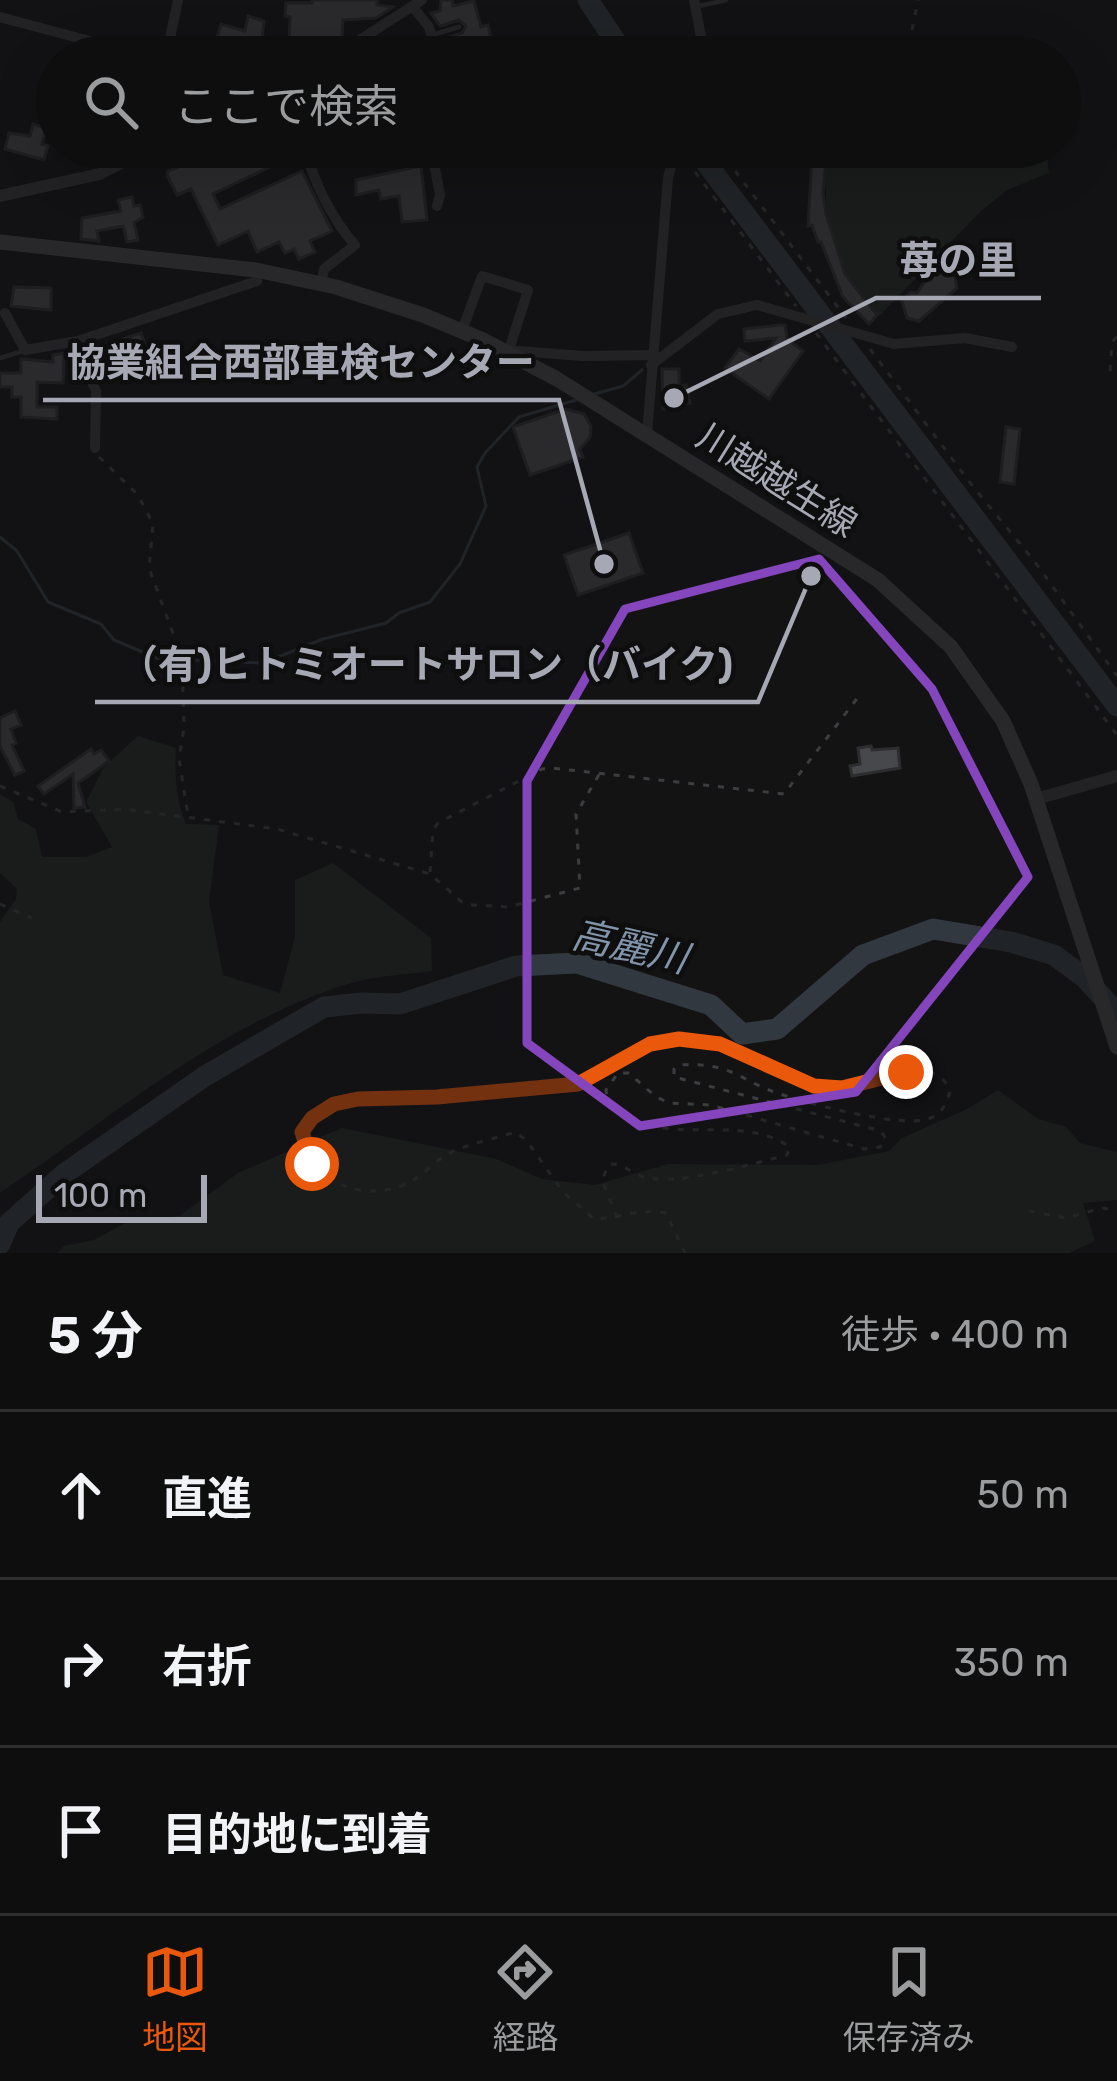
<!DOCTYPE html>
<html lang="ja">
<head>
<meta charset="utf-8">
<style>
  :root { --surface:#0e0e0f; --page:#1c1c1d; --text:#f1f3f6; --muted:#9b9c9e; --line:#2e2e2f; --accent:#ea580c }
  body { margin:0; font-family:Rubik,"Noto Sans JP",sans-serif; background:var(--page); color:var(--text) }
  .scale { position:absolute; left:36px; bottom:30px; width:171px; box-sizing:border-box; padding-left:12px; border:6px solid #a6a9b3; border-top:0; font-size:33px; line-height:42px; white-space:nowrap; color:#a6a9b3; -webkit-text-stroke:9px #0e0e0f; paint-order:stroke }
  .stop { position:absolute; width:36px; height:36px; margin:-27px; border:9px solid #ea580c; border-radius:50%; background:#fff }
  .stop.end { background:#ea580c; border-color:#fff; box-shadow:0 3px 12px #0008 }
  .list { margin:0; padding:0; list-style:none }
  h2 { display:flex; justify-content:space-between; align-items:center; height:156px; margin:0; padding:0 48px; font-size:51px }
  h2 small { font-size:39px; font-weight:400; color:var(--muted) }
  .list li { display:grid; grid-template-columns:78px 1fr auto; gap:36px; align-items:center; box-sizing:border-box; height:168px; padding:0 48px; border-top:3px solid var(--line) }
  .list b { display:block; font-size:45px; white-space:nowrap }
  .list em { font-size:39px; font-style:normal; color:var(--muted) }
  .icon { flex:none; width:66px; height:66px; fill:none; stroke:currentColor; stroke-width:2; stroke-linecap:round; stroke-linejoin:round }
  .map { position:relative; flex:none; width:1117px; height:1253px; overflow:hidden }
  .search { position:absolute; background:var(--surface); box-shadow:0 12px 48px #0002; left:36px; right:36px; top:36px; height:132px; display:flex; align-items:center; gap:30px; box-sizing:border-box; padding:0 42px; border-radius:66px; color:var(--muted); font-size:45px }
  .sheet { height:660px; background:var(--surface) }
  nav { display:flex; justify-content:space-around; align-items:center; box-sizing:border-box; height:168px; border-top:3px solid var(--line); background:var(--surface); font-size:33px; color:var(--muted) }
  nav a { display:grid; justify-items:center; gap:6px }
  nav .on { color:var(--accent) }
  .map>svg:first-child { display:block }
</style>
</head>
<body>
<div class="map">
<svg width="1117" height="1253" viewBox="0 0 1117 1253">
  <rect width="100%" height="100%" fill="#131314"/>
  <!-- green -->
  <path fill="#222823" d="M827,147H997L1047,158L1049,173L1007,190L981,211L879,316C830,274 821,208 827,147Z
    M138,736L176,748C174,774 176,800 186,824L219,825L209,902L223,975L280,993L295,937V880L333,863L431,938L432,971C403,975 369,976 341,986C214,1028 109,1119 0,1193V922L16,899L17,889L0,873V794L13,802L18,819L36,829L42,857H86L112,847L86,802L104,767Z
    M998,1090L1038,1119L1066,1127L1080,1143L1117,1152V1200L1083,1203L1095,1241L1069,1253H57L64,1246L94,1240L129,1221L179,1216L238,1173L342,1128L496,1159L542,1179L595,1185L668,1164L818,1165L889,1151L902,1138L967,1109Z"/>
  <g fill="none" stroke-linecap="round" stroke-linejoin="round">
    <!-- stream -->
    <path stroke="#32383f" stroke-width="3" d="M591,395L623,386L642,370
      M0,537L17,551L48,602L101,624L114,640L169,663L189,660L263,663L323,639L386,623L399,613L430,602L460,564L486,506L477,467L485,453L519,417L576,400"/>
    <!-- river -->
    <path stroke="#32383f" stroke-width="21" d="M588,0L626,57
      M694,147L1117,706
      M0,1244L9,1223L64,1174L205,1076L324,1007L362,1003L400,1004L516,966L577,963L711,1005L742,1034L777,1029L863,955L933,929L1011,942L1054,955L1084,977L1117,1013"/>
  </g>
  <!-- building -->
  <path fill="#47484c" stroke="#2d2d30" stroke-width="3" d="M312,0H377V5L393,7L376,18L343,20L342,40L311,38L317,57H243L245,45L217,37L221,24L245,31L248,16L264,21L261,52L289,43L290,17L285,16L286,3H312Z
    M441,0H452L453,6L474,1L481,27L488,25L495,57H462L482,50V43L476,39L445,48L443,39L462,33L466,26L459,20L440,26L431,13L440,11Z
    M33,124L46,128L42,144L48,146L44,160L5,149L9,133L30,136Z
    M208,147H295L297,154L213,194L220,209L302,171L332,231L310,241L315,252L299,259L294,249L285,253L279,242L257,252L248,231L218,245L191,189L177,195L167,175L168,171L211,154Z
    M341,147H421L423,157L342,158Z
    M802,147H827L823,193L826,214L845,274L877,315L869,324L843,297L821,242H818L812,225L808,226L812,157L801,155Z
    M421,166L427,220L402,222L399,196L381,199L379,190L356,195V180Z
    M132,197L134,206L140,205L143,217L134,223L138,240L127,242L123,226L97,231L99,241L81,239L82,218L121,211L118,200Z
    M943,264L953,267L957,288L919,321L907,318L902,301L911,292L917,293L933,269Z
    M14,287L51,288V310L11,306Z
    M779,325H785L787,339L803,351L769,399L725,368L739,349L760,361L776,338L745,341L744,329Z
    M141,333L146,347L143,351L95,365L88,350Z
    M64,353L63,383L37,382V407H57V419L21,417V397H12V387H0V373H21V359L53,362V355Z
    M662,369H679V387L686,385L690,403L663,409Z
    M566,409L584,414L591,426L590,437L580,449L583,457L530,475L513,427Z
    M1006,427L1020,429L1014,484L1000,482Z
    M629,533L643,573L578,595L564,555Z
    M15,711L21,725L11,729L16,743L12,745L24,771L15,775L0,746V718Z
    M871,746L872,750L898,748L900,768L852,776L850,766L860,764L858,748Z
    M91,749L94,754L101,750L109,761L78,783L85,807L74,808L73,774L44,794L38,786Z"/>
  <g fill="none" stroke-linecap="round" stroke-linejoin="round">
    <!-- path -->
    <path stroke="#3c3d41" stroke-width="3" stroke-dasharray="6 9" stroke-linecap="butt" d="M912,30L918,0
      M717,147L846,318
      M686,160L796,306
      M816,333L1117,735
      M870,349L971,484L1035,562L1117,676
      M1110,371L1112,342L1117,337
      M99,457L138,495L153,524L149,568L182,658L184,728L179,759L188,815
      M0,786L62,812L124,809L277,829L430,874L462,902L473,905L508,907L580,888L576,814L600,773
      M430,872L433,830L438,823L542,769L552,768L784,794L862,692
      M0,904L32,918
      M1029,1211L1066,1218L1102,1208L1113,1210
      M617,1218L602,1180L609,1164C625,1164 631,1173 644,1177C675,1187 755,1163 787,1155L790,1147C735,1109 656,1155 607,1099L606,1090L618,1073H629L656,1097L670,1103L711,1105L864,1149L880,1147L886,1139L881,1131L674,1077V1069L679,1065C696,1064 711,1065 726,1070C741,1075 755,1085 769,1090C799,1102 899,1128 928,1119C942,1114 947,1104 950,1091C934,1049 871,1085 841,1088C782,1093 736,1034 676,1039C637,1043 611,1076 576,1084C544,1091 507,1090 475,1093C419,1099 339,1082 302,1132C307,1183 365,1204 408,1183C425,1175 437,1158 454,1151C473,1143 496,1138 516,1132L527,1141L563,1192L594,1219C617,1218 644,1208 666,1213L685,1253"/>
    <!-- service -->
    <path stroke="#36373b" stroke-width="4.5" d="M695,7L726,0
      M432,35L459,27
      M441,56L476,46
      M0,358L23,351"/>
    <!-- minor -->
    <path stroke="#36373b" stroke-width="10" d="M694,0L705,57
      M413,7L429,27L438,57
      M0,17L116,48L135,57
      M166,57L178,0
      M333,57L422,0
      M305,147C313,181 332,219 355,245L324,269L321,284
      M431,147L440,195L437,206
      M5,313L25,350L78,341L257,281L256,270
      M462,331L482,276L528,290L509,350
      M74,342L96,391L95,448
      M506,350L583,356L652,355
      M651,365L718,314L757,305L894,344L965,338L1012,347
      M647,434L668,178L676,147"/>
    <!-- tertiary -->
    <path stroke="#36373b" stroke-width="12" d="M0,196L100,174L151,147
      M1036,799L1117,776"/>
    <!-- secondary -->
    <path stroke="#434448" stroke-width="15" d="M0,242L256,270L336,287L423,315L483,340L557,379L878,580L951,647L1003,721L1031,784L1117,1047"/>
  </g>
  <g fill="none" stroke-linecap="round" stroke-linejoin="round">
    <!-- route -->
    <path stroke="#ea580c" stroke-width="15" d="M312,1164L302,1132L312,1118L334,1104L358,1099L437,1097L578,1084L650,1044L679,1039L720,1044L814,1086L842,1088L906,1072"/>
  </g>
  <!-- marked area -->
  <path d="M0 0H1117V1253H0ZM819,559L932,689L1028,877L856,1092L640,1126L527,1043V781L625,609Z" fill="#131314" fill-opacity=".55" fill-rule="evenodd"/>
  <path fill="none" stroke="#8445bd" stroke-width="9" stroke-linejoin="round" d="M819,559L932,689L1028,877L856,1092L640,1126L527,1043V781L625,609Z"/>
  <g text-anchor="middle" dominant-baseline="central" stroke-width="9" stroke-linejoin="round" paint-order="stroke">
    <!-- street labels -->
    <g font-size="36" fill="#a6a9b3" stroke="#0e0e0f">
      <text transform="translate(777 480) rotate(32)">川越越生線</text>
    </g>
    <!-- water labels -->
    <g font-size="39" font-style="italic" fill="#8194aa" stroke="#0e0e0f">
      <text transform="translate(630 947) rotate(13)">高麗川</text>
    </g>
  </g>
  <!-- callouts -->
  <path fill="none" stroke="#a6a9b3" stroke-width="4.5" d="M674 398L876 298H1041M604 564L559 400H43M811 576L758 702H95"/>
  <g fill="#a6a9b3" stroke="#0e0e0f" stroke-width="4.5">
    <circle cx="674" cy="398" r="12"/>
    <circle cx="604" cy="564" r="12"/>
    <circle cx="811" cy="576" r="12"/>
  </g>
  <g font-size="39" text-anchor="middle" font-weight="bold" fill="#a6a9b3" stroke="#0e0e0f" stroke-width="9" stroke-linejoin="round" paint-order="stroke">
    <text x="958" y="274">苺の里</text>
    <text x="301" y="376">協業組合西部車検センター</text>
    <text x="426" y="678">（有)ヒトミオートサロン（バイク)</text>
  </g>
</svg>
<div class="scale">100 m</div>
<div class="stop" style="left:312px;top:1164px"></div>
<div class="stop end" style="left:906px;top:1072px"></div>
<div class="search"><svg class="icon" aria-label="search" viewBox="0 0 24 24"><circle cx="10" cy="10" r="6"/><path d="M15 15l6 6"/></svg>ここで検索</div>
</div>
<section class="sheet">
<h2>5 分<small>徒歩 · 400 m</small></h2>
<ul class="list">
<li><svg class="icon" aria-label="ahead" viewBox="0 0 24 24"><path d="M12 20V5M6 11l6-6 6 6"/></svg><div><b>直進</b></div><em>50 m</em></li>
<li><svg class="icon" aria-label="right" viewBox="0 0 24 24"><path d="M7 20v-9h11M14 6l5 5-5 5"/></svg><div><b>右折</b></div><em>350 m</em></li>
<li><svg class="icon" aria-label="arrive" viewBox="0 0 24 24"><path d="M6 21V4h12l-3 4 3 4H6"/></svg><div><b>目的地に到着</b></div></li>
</ul>
</section>
<nav>
<a class="on"><svg class="icon" aria-label="map" viewBox="0 0 24 24"><path d="M3 6l6-2 6 2 6-2v14l-6 2-6-2-6 2zM9 4v14M15 6v14"/></svg>地図</a>
<a><svg class="icon" aria-label="directions" viewBox="0 0 24 24"><path d="M12 3l9 9-9 9-9-9zM9 14v-3h6M13 9l2 2-2 2"/></svg>経路</a>
<a><svg class="icon" aria-label="saved" viewBox="0 0 24 24"><path d="M7 4h10v16l-5-4-5 4z"/></svg>保存済み</a>
</nav>
</body>
</html>
